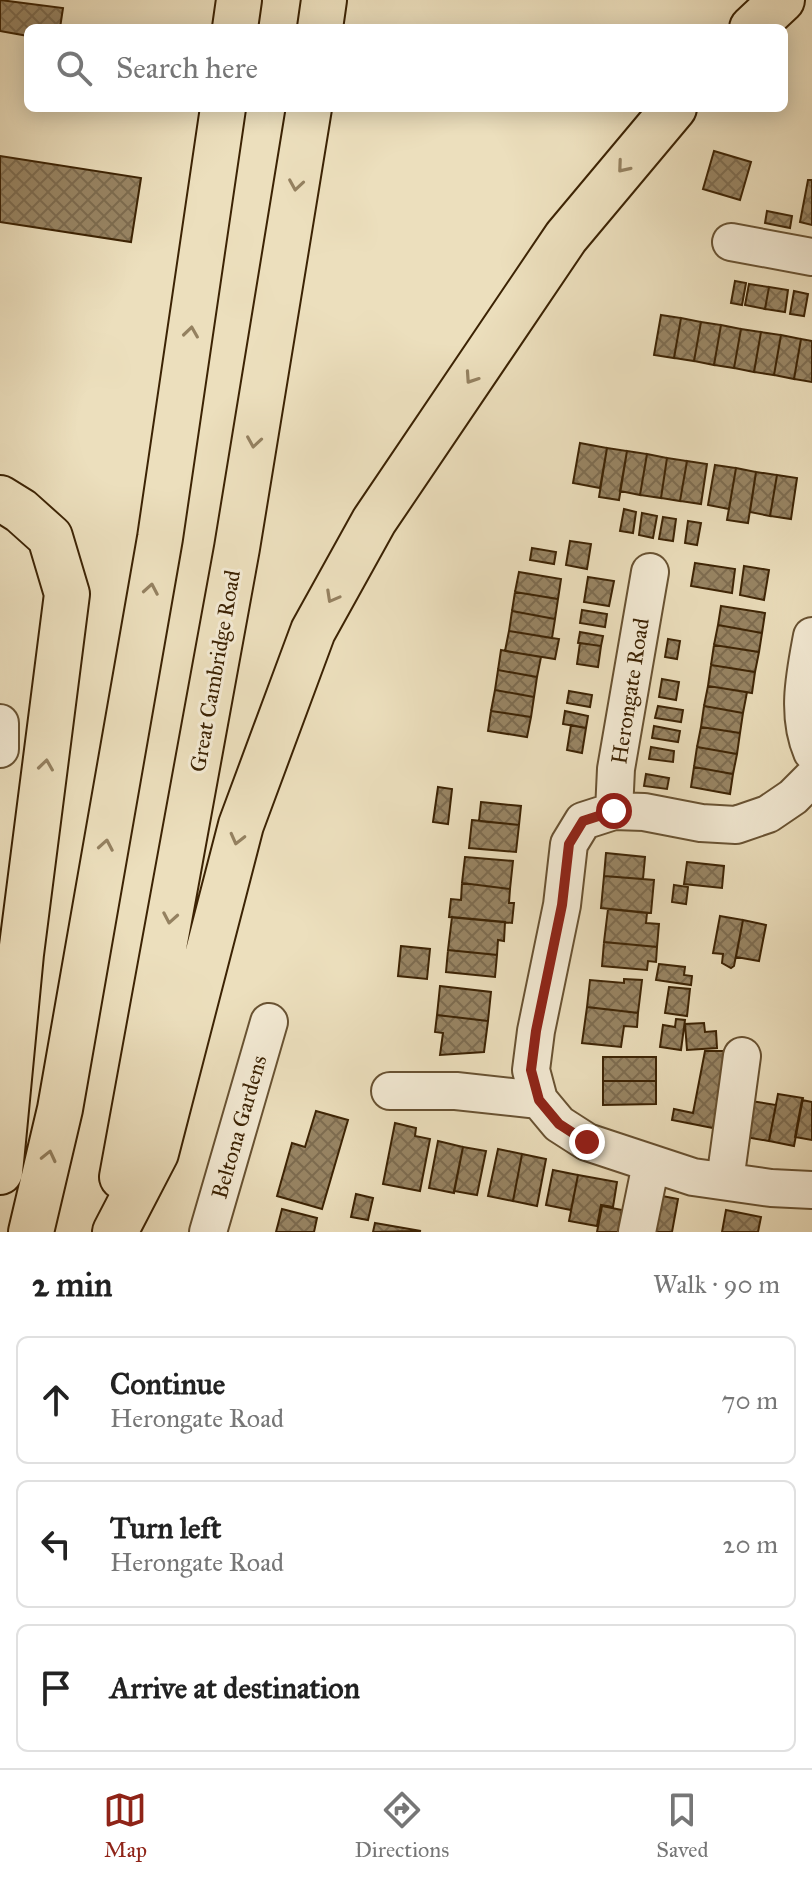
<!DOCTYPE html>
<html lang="en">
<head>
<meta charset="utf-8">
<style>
  :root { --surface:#fff; --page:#f6f6f6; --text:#222; --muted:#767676; --line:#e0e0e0; --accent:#8f2418 }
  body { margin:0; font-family:"IM FELL Great Primer",serif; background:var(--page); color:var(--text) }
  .stop { position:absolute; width:24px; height:24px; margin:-18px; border:6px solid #8f2418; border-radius:50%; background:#fff }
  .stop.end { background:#8f2418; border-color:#fff; box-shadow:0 2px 8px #0008 }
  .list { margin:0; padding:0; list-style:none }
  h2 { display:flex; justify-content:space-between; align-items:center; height:104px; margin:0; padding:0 32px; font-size:34px }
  h2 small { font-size:26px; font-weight:400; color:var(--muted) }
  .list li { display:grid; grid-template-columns:52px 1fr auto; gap:24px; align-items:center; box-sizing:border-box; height:128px; margin:0 16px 16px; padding:0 16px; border:2px solid var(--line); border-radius:12px }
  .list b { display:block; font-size:30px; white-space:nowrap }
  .list p { margin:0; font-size:26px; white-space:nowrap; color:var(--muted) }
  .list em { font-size:26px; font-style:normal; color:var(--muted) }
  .icon { flex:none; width:44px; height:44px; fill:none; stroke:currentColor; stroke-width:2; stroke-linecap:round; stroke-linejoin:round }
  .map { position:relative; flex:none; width:812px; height:1232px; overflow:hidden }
  .search { position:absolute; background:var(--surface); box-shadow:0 4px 20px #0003; left:24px; right:24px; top:24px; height:88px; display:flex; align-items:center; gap:20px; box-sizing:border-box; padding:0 28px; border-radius:12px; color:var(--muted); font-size:30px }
  .sheet { height:536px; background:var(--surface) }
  nav { display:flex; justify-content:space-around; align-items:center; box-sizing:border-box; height:112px; border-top:2px solid var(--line); background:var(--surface); font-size:22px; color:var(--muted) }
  nav a { display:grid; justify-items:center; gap:4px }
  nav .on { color:var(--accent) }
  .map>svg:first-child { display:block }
</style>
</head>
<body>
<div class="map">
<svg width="812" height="1232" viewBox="0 0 812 1232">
  <defs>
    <pattern id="building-cross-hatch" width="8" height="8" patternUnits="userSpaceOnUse" patternTransform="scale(2)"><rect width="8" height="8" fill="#988564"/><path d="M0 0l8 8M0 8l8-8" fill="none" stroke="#7d6c50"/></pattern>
  </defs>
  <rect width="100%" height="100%" fill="#ecdfbd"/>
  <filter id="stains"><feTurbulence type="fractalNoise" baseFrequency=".0025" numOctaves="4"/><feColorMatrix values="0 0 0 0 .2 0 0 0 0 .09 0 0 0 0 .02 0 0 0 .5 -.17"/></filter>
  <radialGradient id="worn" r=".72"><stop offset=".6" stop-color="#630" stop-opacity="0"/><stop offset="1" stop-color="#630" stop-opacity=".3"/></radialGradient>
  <!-- building -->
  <path fill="url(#building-cross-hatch)" stroke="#3c2304" stroke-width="2" d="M0,0L63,8L60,28H28V36L0,31Z
    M714,151L751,162L740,200L703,189Z
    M0,156L141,178L131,242L0,222Z
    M808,180H812V225L800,222Z
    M767,211L792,216L790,228L765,223Z
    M735,281L746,283L742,305L731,303Z
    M749,284L769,287L765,309L745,305Z
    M769,287L788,290L785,312L765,309Z
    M794,291L808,294L804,316L790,314Z
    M661,315L681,318L674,358L654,355Z
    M681,318L701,322L694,361L674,358Z
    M701,322L721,325L714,365L694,361Z
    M721,325L741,329L734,368L714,365Z
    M741,329L761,332L754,372L734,368Z
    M761,332L781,335L774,375L754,372Z
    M781,335L801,339L794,379L774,375Z
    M801,339L812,341V382L794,379Z
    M580,443L607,448L600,488L573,483Z
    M607,448L627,451L619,500L599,497Z
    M627,451L647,454L640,495L620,491Z
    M647,454L667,458L661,498L640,495Z
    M667,458L687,461L680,501L661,498Z
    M687,461L707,464L701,504L680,501Z
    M715,465L736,468L729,509L708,505Z
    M736,468L756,472L748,523L727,520Z
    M756,472L777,475L770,516L750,512Z
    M777,475L797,478L791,519L770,516Z
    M624,509L636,512L633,533L620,531Z
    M642,513L657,516L653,538L639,535Z
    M663,517L676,519L673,541L659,539Z
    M688,521L701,523L697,545L685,543Z
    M570,541L591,544L587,569L566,565Z
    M532,548L556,552L554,564L530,560Z
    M695,563L735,569L732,593L691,586Z
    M744,566L769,570L764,600L740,595Z
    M519,572L561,579L558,599L515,592Z
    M588,577L614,581L609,606L584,602Z
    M515,592L558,599L555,619L512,611Z
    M721,606L765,613L762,633L718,625Z
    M582,610L607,614L605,627L580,623Z
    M512,611L555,619L552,638L509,631Z
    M718,625L762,633L759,652L714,645Z
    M509,631L559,639L555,659L505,651Z
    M580,632L603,636L601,646L578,643Z
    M668,639L680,641L677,659L665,657Z
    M580,643L601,646L598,667L577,664Z
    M714,645L759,652L755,672L711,665Z
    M501,650L541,657L537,677L498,670Z
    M711,665L755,672L752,693L708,686Z
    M498,670L537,677L534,697L495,690Z
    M662,679L679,682L676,700L659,697Z
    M708,686L747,692L743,713L704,706Z
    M495,690L534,697L531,717L491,711Z
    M569,691L592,695L590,707L567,703Z
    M658,706L683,710L681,722L655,718Z
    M704,706L743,713L740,733L701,727Z
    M491,711L531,717L527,737L488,731Z
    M565,711L588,716L586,728L563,724Z
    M571,725L586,728L582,753L567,750Z
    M654,726L680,731L678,742L652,738Z
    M701,727L740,733L737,754L697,747Z
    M651,747L674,751L673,762L649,759Z
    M697,747L737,754L733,774L694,767Z
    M694,767L733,774L730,794L691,787Z
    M646,774L669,778L667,789L644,786Z
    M438,787L452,789L448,824L433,822Z
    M481,802L521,806L519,825L479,821Z
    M472,820L519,825L516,852L469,848Z
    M606,853L645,857L643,879L604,876Z
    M465,857L513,861L510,889L462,883Z
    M687,862L724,866L722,888L684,884Z
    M604,876L654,880L651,913L601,908Z
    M462,883L510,889L509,903H514L512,923L449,917L451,899L461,900Z
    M674,885L688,887L686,904L672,902Z
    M608,909L647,913L646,923L659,924L657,947L604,942Z
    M720,916L743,920L734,966L731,968L722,963L723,954L713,953Z
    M452,917L505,922L504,941L498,940L497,955L448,950Z
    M743,920L766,925L759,961L736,957Z
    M604,942L657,947L656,962L648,961L647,970L602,966Z
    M401,946L430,949L427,979L398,976Z
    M448,950L497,955L495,977L446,972Z
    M659,964L685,967L684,975L692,976L691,985L656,980Z
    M624,979L642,980L638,1013L587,1007L590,980L624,983Z
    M440,986L491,992L488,1021L437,1015Z
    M669,987L690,989L687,1016L665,1013Z
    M587,1007L638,1013L637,1027L624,1026L621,1047L582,1043Z
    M437,1015L488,1021L484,1052L440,1055L443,1033L435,1032Z
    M676,1019L685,1020L681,1050L660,1047L663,1025L675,1027Z
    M704,1023L705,1032L716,1031L717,1048L687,1050L685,1024Z
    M705,1051H728L713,1128L672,1120L674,1109L693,1113Z
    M603,1057H656V1081H603Z
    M603,1081H656V1104L603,1105Z
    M778,1094L803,1098L794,1146L769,1141Z
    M802,1100L812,1102V1140L795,1137Z
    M751,1101L776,1105L769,1141L745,1137Z
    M316,1111L348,1120L322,1209L277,1196L292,1143L305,1147Z
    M395,1123L416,1128L415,1136L430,1139L420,1191L383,1184Z
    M438,1141L463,1147L454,1193L429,1188Z
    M463,1147L486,1151L477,1195L454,1191Z
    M498,1149L522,1154L513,1201L488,1196Z
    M522,1154L546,1159L537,1206L513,1201Z
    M553,1170L578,1175L571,1210L546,1205Z
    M578,1175L617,1182L613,1207L601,1205L597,1226L569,1221Z
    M356,1194L373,1198L368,1220L351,1217Z
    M657,1195L678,1199L672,1232H650Z
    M602,1206L622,1210L618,1232H597Z
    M282,1209L317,1218L314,1232H276Z
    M726,1210L761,1217L758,1232H722Z
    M375,1223L421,1231L373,1232Z"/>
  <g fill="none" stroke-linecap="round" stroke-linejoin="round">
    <!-- minor casing -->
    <g stroke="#685232" stroke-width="40">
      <path id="minor" d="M731,242L812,257
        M812,636C805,674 796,715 812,752
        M0,723V749
        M812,778L793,797L768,814L736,825L701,823L644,812L614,811L583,821L569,844L562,905L536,1031L531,1070L539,1100L559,1124L587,1142L693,1177L771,1188L812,1190
        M614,811L616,769L650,572
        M390,1091H456L539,1100
        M725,1181L742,1056
        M208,1232L269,1022
        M637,1232L651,1164"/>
    </g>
    <!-- highway casing -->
    <g stroke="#3c2304" stroke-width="48">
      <path id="highway" d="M235,28L239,0
        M320,28L324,0
        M752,28L782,0
        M0,498L21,511L50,537L67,594L21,954L0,1172
        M122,1177L237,548L309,108
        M31,1232L60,1109L160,538L223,108
        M115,1232L156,1153L241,825L313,631L374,521L566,237L674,108"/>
    </g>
    <!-- minor -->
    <use href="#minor" stroke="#f3ead4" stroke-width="36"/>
    <!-- highway -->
    <use href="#highway" stroke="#ecdfbd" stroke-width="44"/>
  </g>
  <!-- one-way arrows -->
  <defs><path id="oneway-chevron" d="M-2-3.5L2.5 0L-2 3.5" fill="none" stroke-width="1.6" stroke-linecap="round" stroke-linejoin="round" transform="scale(2)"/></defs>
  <g stroke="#948160">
    <use href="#oneway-chevron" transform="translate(623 167) rotate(130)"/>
    <use href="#oneway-chevron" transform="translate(296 185) rotate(99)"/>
    <use href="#oneway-chevron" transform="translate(191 332) rotate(-82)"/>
    <use href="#oneway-chevron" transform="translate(471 378) rotate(124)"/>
    <use href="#oneway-chevron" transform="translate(254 442) rotate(99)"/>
    <use href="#oneway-chevron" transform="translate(151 589) rotate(-80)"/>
    <use href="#oneway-chevron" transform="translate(332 597) rotate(119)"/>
    <use href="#oneway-chevron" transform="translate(46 765) rotate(-82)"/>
    <use href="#oneway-chevron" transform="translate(237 839) rotate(104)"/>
    <use href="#oneway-chevron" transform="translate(106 845) rotate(-80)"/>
    <use href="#oneway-chevron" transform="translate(170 918) rotate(100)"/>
    <use href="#oneway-chevron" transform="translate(49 1156) rotate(-77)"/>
  </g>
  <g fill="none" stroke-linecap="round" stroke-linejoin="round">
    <!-- route -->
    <path stroke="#8f2418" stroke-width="10" d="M587,1142L559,1124L539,1100L531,1070L536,1031L562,905L569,844L583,821L614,811"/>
  </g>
  <g text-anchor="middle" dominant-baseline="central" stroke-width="6" stroke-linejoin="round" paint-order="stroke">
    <!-- street labels -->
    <g font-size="22" fill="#3c2304" stroke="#f3ead4">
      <text transform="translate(215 671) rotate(-80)">Great Cambridge Road</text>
      <text transform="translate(630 691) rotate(-81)">Herongate Road</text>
      <text transform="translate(239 1127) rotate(-74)">Beltona Gardens</text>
    </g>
  </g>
  <rect width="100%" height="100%" filter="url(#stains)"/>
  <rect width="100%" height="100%" fill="url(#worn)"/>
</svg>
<div class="stop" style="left:614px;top:811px"></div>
<div class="stop end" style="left:587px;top:1142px"></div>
<div class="search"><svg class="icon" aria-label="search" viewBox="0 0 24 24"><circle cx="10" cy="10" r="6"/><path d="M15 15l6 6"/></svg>Search here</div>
</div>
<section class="sheet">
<h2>2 min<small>Walk · 90 m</small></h2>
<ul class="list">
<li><svg class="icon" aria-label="ahead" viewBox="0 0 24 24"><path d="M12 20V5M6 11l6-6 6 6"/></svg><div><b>Continue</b><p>Herongate Road</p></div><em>70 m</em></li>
<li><svg class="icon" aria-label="left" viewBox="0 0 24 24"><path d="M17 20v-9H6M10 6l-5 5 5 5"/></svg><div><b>Turn left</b><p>Herongate Road</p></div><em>20 m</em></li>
<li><svg class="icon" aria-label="arrive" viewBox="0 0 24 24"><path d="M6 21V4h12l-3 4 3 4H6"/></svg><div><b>Arrive at destination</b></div></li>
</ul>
</section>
<nav>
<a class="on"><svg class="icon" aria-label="map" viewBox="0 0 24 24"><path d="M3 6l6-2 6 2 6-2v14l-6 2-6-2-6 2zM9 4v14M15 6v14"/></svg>Map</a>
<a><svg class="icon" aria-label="directions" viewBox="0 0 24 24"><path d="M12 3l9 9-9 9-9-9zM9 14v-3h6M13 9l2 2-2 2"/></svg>Directions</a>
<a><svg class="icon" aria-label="saved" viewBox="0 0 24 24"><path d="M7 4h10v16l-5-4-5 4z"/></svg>Saved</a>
</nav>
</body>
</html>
